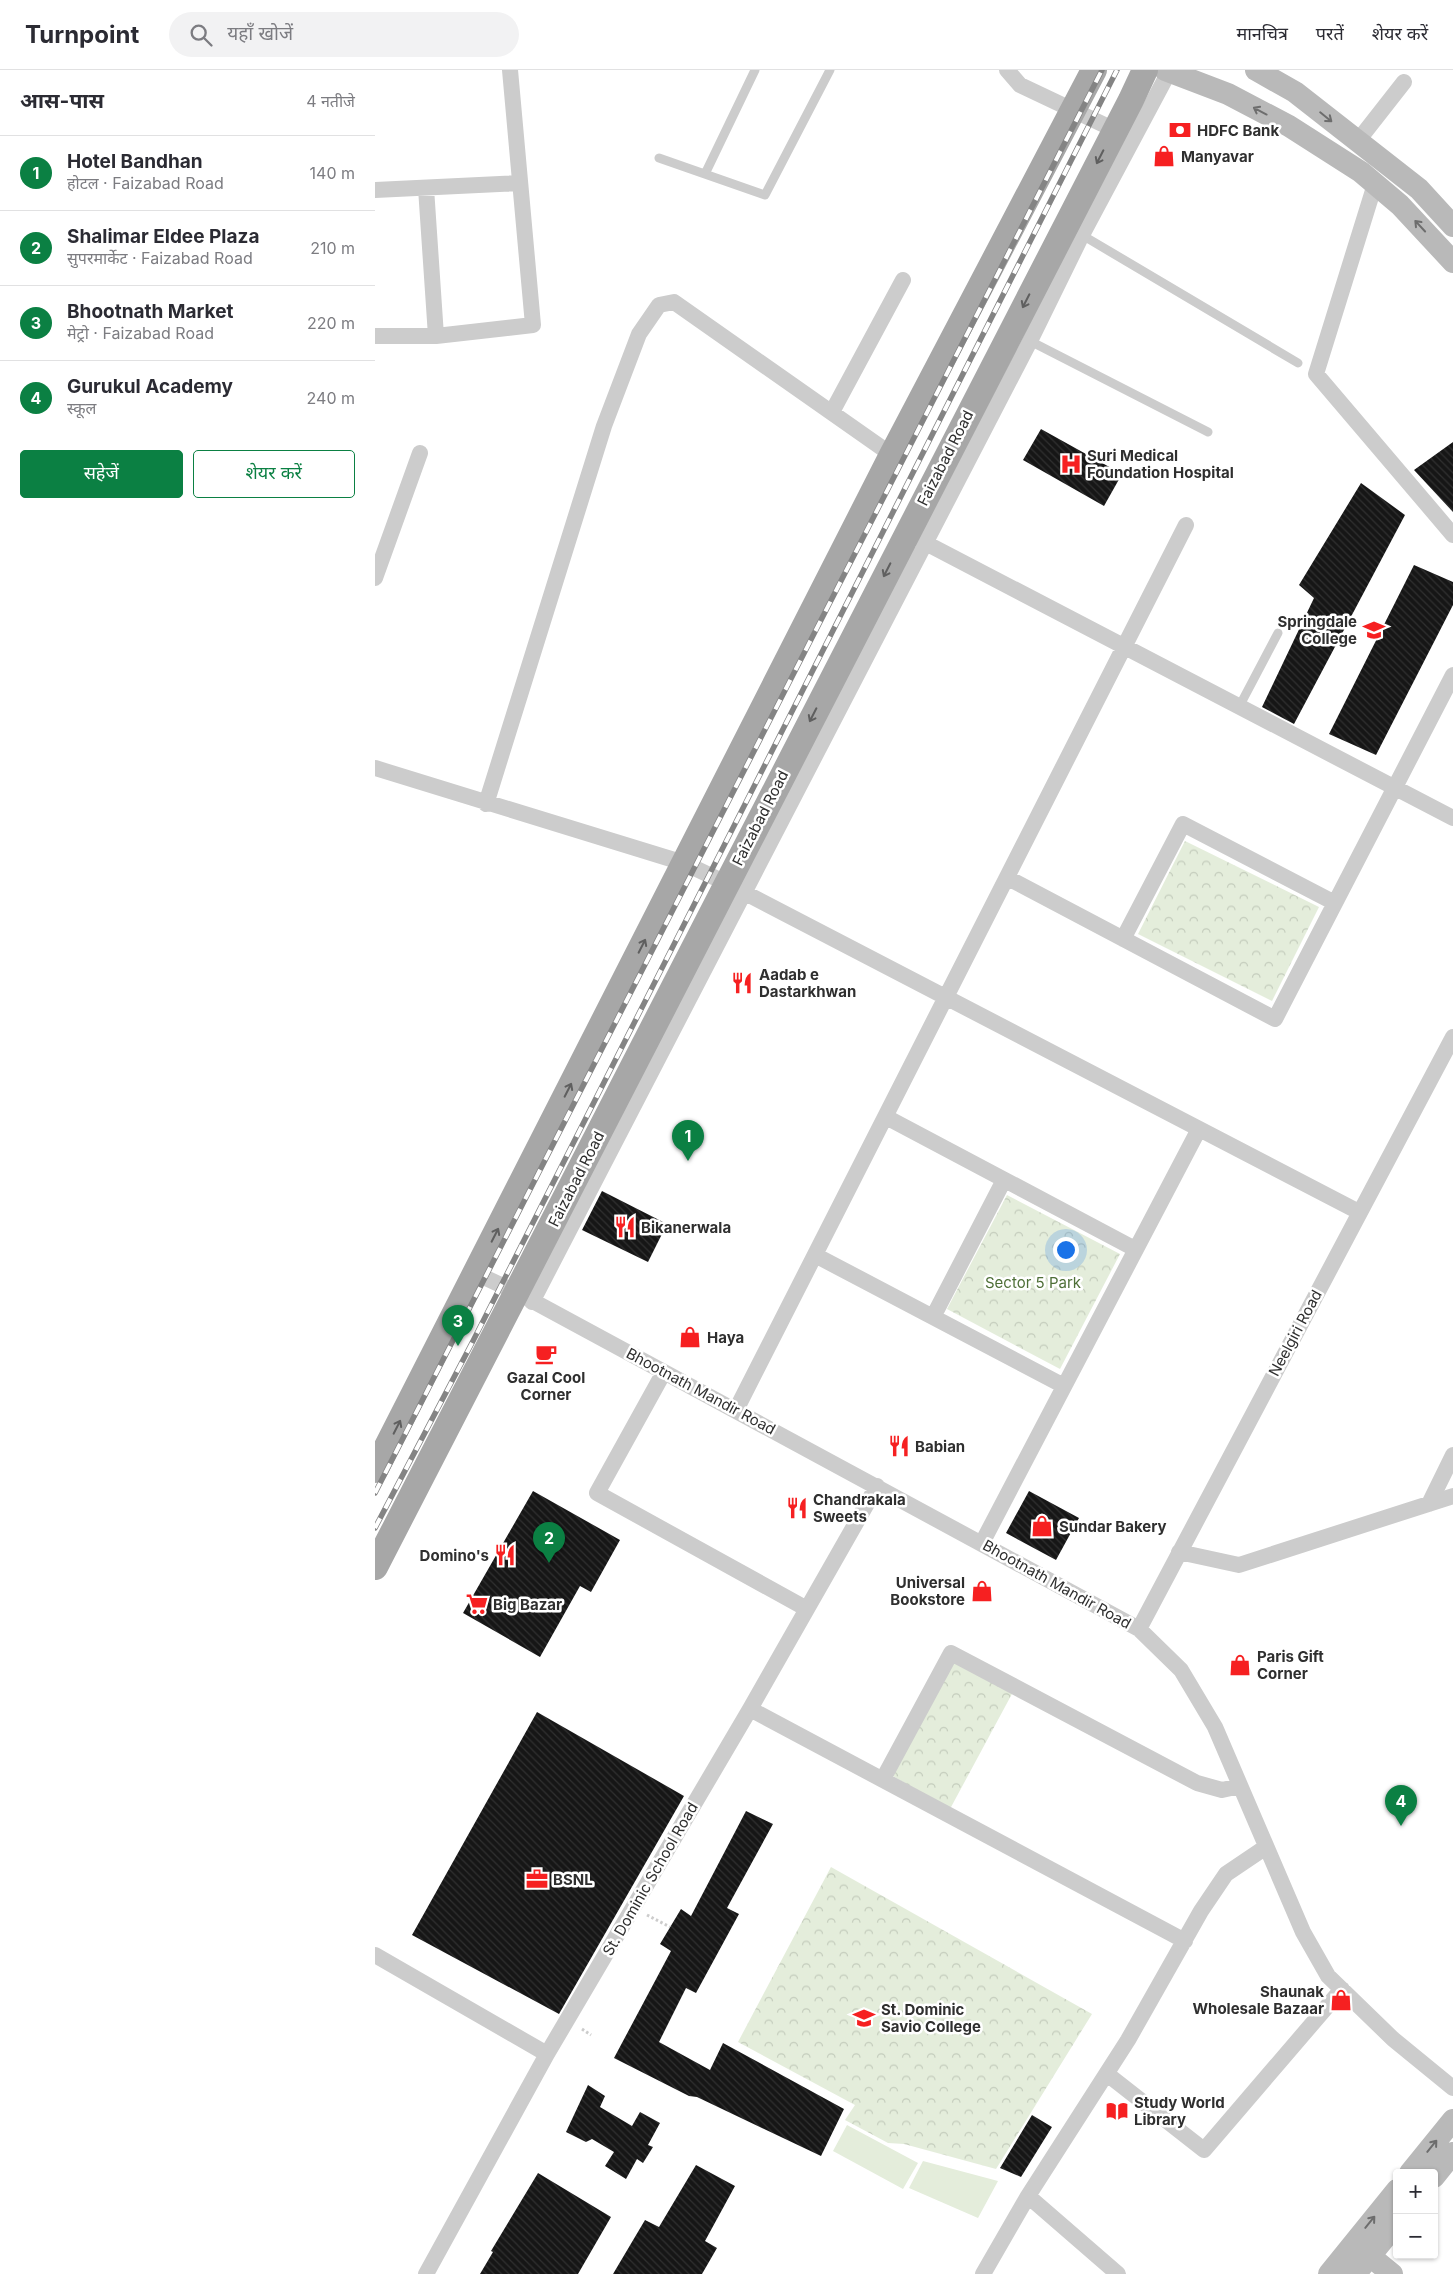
<!DOCTYPE html>
<html lang="hi">
<head>
<meta charset="utf-8">
<style>
  :root { --surface:#fff; --page:#f2f2f3; --text:#2b2b33; --muted:#7c7c81; --line:#e1e1e2; --accent:#0b8043 }
  body { margin:0; font-family:Inter,"Noto Sans Devanagari",sans-serif; background:var(--page); color:var(--text) }
  .controls { position:absolute; right:15px; bottom:15px; display:grid; overflow:hidden; border-radius:5px; box-shadow:0 1px 4px #0004 }
  .controls button { width:45px; height:45px; display:grid; place-items:center; padding:0; border:0; border-bottom:1px solid var(--line); background:var(--surface); color:var(--text); font:25px sans-serif }
  .you { position:absolute; left:690px; top:1179px; width:18px; height:18px; margin:-12px; border:4px solid #fff; border-radius:50%; background:#1a73e8; box-shadow:0 0 0 8px #1a73e833 }
  .badge { display:grid; place-items:center; width:32px; height:32px; border-radius:50%; background:var(--accent); color:#fff; font-size:16px; font-weight:700 }
  .pin { position:absolute; translate:-50% -41px; filter:drop-shadow(0 1px 2px #0008) }
  .pin::after { content:''; position:absolute; top:26px; width:18px; height:15px; background:inherit; clip-path:polygon(0 0,100% 0,50% 100%) }
  .list { margin:0; padding:0; list-style:none }
  h2 { display:flex; justify-content:space-between; align-items:center; height:65px; margin:0; padding:0 20px; font-size:21px }
  h2 small { font-size:16px; font-weight:400; color:var(--muted) }
  .list li { display:grid; grid-template-columns:32px 1fr auto; gap:15px; align-items:center; box-sizing:border-box; height:75px; padding:0 20px; border-top:1px solid var(--line) }
  .list b { display:block; font-size:19px; white-space:nowrap }
  .list p { margin:0; font-size:16px; white-space:nowrap; color:var(--muted) }
  .list em { font-size:16px; font-style:normal; color:var(--muted) }
  .actions { display:flex; gap:10px; padding:15px 20px }
  .actions a { flex:1; padding:11px 0; border:1px solid var(--accent); border-radius:5px; text-align:center; font-size:18px; color:var(--accent) }
  .actions .main { background:var(--accent); color:#fff }
  .icon { flex:none; width:28px; height:28px; fill:none; stroke:currentColor; stroke-width:2; stroke-linecap:round; stroke-linejoin:round }
  .map { position:relative; flex:none; width:1078px; height:2204px; overflow:hidden }
  header { display:flex; align-items:center; gap:30px; box-sizing:border-box; height:70px; padding:0 25px; background:var(--surface); border-bottom:1px solid var(--line) }
  header strong { font-size:24px }
  nav { display:flex; gap:28px; margin-inline-start:auto; font-size:18px }
  .search { width:350px; height:45px; background:var(--page); display:flex; align-items:center; gap:12px; box-sizing:border-box; padding:0 18px; border-radius:28px; color:var(--muted); font-size:19px }
  main { display:flex }
  aside { flex:1; background:var(--surface) }
  .map>svg:first-child { display:block }
</style>
</head>
<body>
<header>
<strong>Turnpoint</strong>
<div class="search"><svg class="icon" aria-label="search" viewBox="0 0 24 24"><circle cx="10" cy="10" r="6"/><path d="M15 15l6 6"/></svg>यहाँ खोजें</div>
<nav><a>मानचित्र</a><a>परतें</a><a>शेयर करें</a></nav>
</header>
<main>
<aside>
<h2>आस-पास<small>4 नतीजे</small></h2>
<ul class="list">
<li><span class="badge">1</span><div><b>Hotel Bandhan</b><p>होटल · Faizabad Road</p></div><em>140 m</em></li>
<li><span class="badge">2</span><div><b>Shalimar Eldee Plaza</b><p>सुपरमार्केट · Faizabad Road</p></div><em>210 m</em></li>
<li><span class="badge">3</span><div><b>Bhootnath Market</b><p>मेट्रो · Faizabad Road</p></div><em>220 m</em></li>
<li><span class="badge">4</span><div><b>Gurukul Academy</b><p>स्कूल</p></div><em>240 m</em></li>
</ul>
<div class="actions"><a class="main">सहेजें</a><a>शेयर करें</a></div>
</aside>
<div class="map">
<svg width="1078" height="2204" viewBox="0 0 1078 2204">
  <defs>
    <pattern id="forest-crowns" width="20" height="18" patternUnits="userSpaceOnUse" patternTransform="scale(1.25)"><rect width="20" height="18" fill="#e4eddb"/><path d="M2 6a3 3 0 1 1 6 0M12 15a3 3 0 1 1 6 0" fill="none" stroke="#c4ccbc"/></pattern>
    <pattern id="building-back-hatch" width="6" height="6" patternUnits="userSpaceOnUse" patternTransform="scale(1.25)"><rect width="6" height="6" fill="#161616"/><path d="M-1 5l2 2M0 0l6 6M5-1l2 2" fill="none" stroke="#303030"/></pattern>
  </defs>
  <rect width="100%" height="100%" fill="#fff"/>
  <!-- forest -->
  <path fill="url(#forest-crowns)" d="M810,771L944,837L897,931L763,864Z
    M632,1125L745,1184L685,1299L572,1239Z
    M577,1589L638,1622L575,1739L516,1705Z
    M456,1797L717,1944L621,2099L529,2074L513,2073L470,2050L480,2035L363,1972Z"/>
  <!-- pitch -->
  <path fill="#e4eddb" d="M472,2055L543,2093L528,2119L458,2081Z
    M548,2091L623,2111L603,2148L534,2118Z"/>
  <!-- building -->
  <path fill="url(#building-back-hatch)" d="M666,359L747,404L729,436L648,390Z
    M1078,372V442L1039,400Z
    M986,413L1030,445L919,654L887,637L939,528L924,515Z
    M1039,495L1078,512V535L1001,685L954,664Z
    M227,1121L292,1154L273,1192L207,1160Z
    M158,1421L245,1470L216,1522L205,1516L165,1587L88,1543Z
    M654,1421L704,1448L681,1490L631,1463Z
    M162,1642L309,1726L184,1944L37,1865Z
    M371,1741L398,1754L352,1838L364,1844L321,1923L311,1918L284,1972L335,2000L348,1973L469,2039L446,2086L322,2027L314,2026L239,1988L296,1881L285,1874L306,1839L316,1846Z
    M213,2015L230,2026L225,2037L257,2056L265,2042L285,2053L273,2075L278,2077L268,2093L262,2089L251,2109L230,2096L239,2082L217,2069L211,2072L191,2062Z
    M657,2045L677,2057L646,2107L625,2098Z
    M321,2095L360,2116L330,2171L342,2178L327,2204H238L270,2150L284,2157Z
    M163,2103L236,2147L203,2204H105L118,2182L116,2181Z"/>
  <g fill="none" stroke-linecap="round" stroke-linejoin="round">
    <!-- path -->
    <path stroke="#ccc" stroke-width="3" stroke-dasharray="2.5 2.5" stroke-linecap="butt" d="M272,1845L295,1857
      M207,1959L216,1965"/>
    <!-- lane -->
    <path stroke="#ccc" stroke-width="9" d="M284,88L390,125L455,0
      M330,104L380,0
      M707,165L923,293
      M655,271L833,362
      M864,637L903,563"/>
    <!-- street -->
    <path stroke="#ccc" stroke-width="16" d="M632,0L645,15L740,60
      M982,72L1029,12
      M1000,114L941,304L1078,465
      M51,118L61,266
      M0,120L145,113
      M0,266H61L158,255L135,0
      M457,342L528,210
      M541,468L1078,748
      M0,508L45,383
      M0,698L309,793L351,813L984,1142
      M111,734L229,356L264,264L284,235L299,232L517,385
      M633,808L900,949L1078,605
      M748,869L808,754L960,833
      M511,1047L760,1179
      M440,1185L689,1316
      M100,1203L143,1223L764,1559L806,1600L840,1657L928,1862L953,1906L1018,1969L1078,2018
      M157,1232L655,271L707,165L795,0
      M558,1247L629,1110
      M289,1302L222,1423L432,1539
      M361,1340L811,455
      M1054,1434L1078,1385
      M607,1473L824,1059
      M804,1482L864,1495L1078,1426
      M764,1559L1078,967
      M375,1639L810,1871
      M508,1709L576,1583L822,1713L847,1720L865,1716
      M0,1885L172,1984
      M732,2004L829,2080L967,1919
      M653,2126L743,2204
      M51,2204L172,1984L375,1639L502,1416
      M608,2204L653,2126L753,1970L826,1841L851,1804L891,1777"/>
    <!-- secondary -->
    <path stroke="#b9b9b9" stroke-width="22" d="M790,0L853,24L914,56L986,102L1025,135L1078,192
      M881,0L920,22L1044,119L1078,156
      M1035,2103L1078,2050
      M1059,2107L1078,2083
      M986,2197L1022,2153
      M954,2204L1022,2120
      M979,2204L971,2183L995,2186L1017,2204"/>
    <!-- primary -->
    <path stroke="#a7a7a7" stroke-width="26" d="M0,1400L517,385L719,0
      M0,1497L756,30L770,0"/>
    <!-- rail casing -->
    <g stroke="#848484" stroke-width="5.5">
      <path id="rail" d="M0,1423L727,0
        M0,1458L98,1271L742,0"/>
    </g>
    <!-- rail -->
    <use href="#rail" stroke="#fff" stroke-width="4" stroke-dasharray="11" stroke-linecap="butt"/>
  </g>
  <!-- one-way arrows -->
  <defs><path id="oneway-shaft" d="M-6 0H5M1.5-3L5.5 0L1.5 3" fill="none" stroke-width="1.6" stroke-linecap="round" stroke-linejoin="round" transform="scale(1.25)"/></defs>
  <g stroke="#6d6d6d">
    <use href="#oneway-shaft" transform="translate(885 41) rotate(-152)"/>
    <use href="#oneway-shaft" transform="translate(951 47) rotate(39)"/>
    <use href="#oneway-shaft" transform="translate(1045 156) rotate(-133)"/>
    <use href="#oneway-shaft" transform="translate(1057 2076) rotate(-51)"/>
    <use href="#oneway-shaft" transform="translate(995 2152) rotate(-51)"/>
  </g>
  <g stroke="#5f5f5f">
    <use href="#oneway-shaft" transform="translate(725 87) rotate(117)"/>
    <use href="#oneway-shaft" transform="translate(651 231) rotate(117)"/>
    <use href="#oneway-shaft" transform="translate(512 500) rotate(117)"/>
    <use href="#oneway-shaft" transform="translate(438 645) rotate(117)"/>
    <use href="#oneway-shaft" transform="translate(267 876) rotate(-63)"/>
    <use href="#oneway-shaft" transform="translate(193 1020) rotate(-63)"/>
    <use href="#oneway-shaft" transform="translate(120 1165) rotate(-63)"/>
    <use href="#oneway-shaft" transform="translate(22 1357) rotate(-63)"/>
  </g>
  <!-- icons -->
  <defs>
    <g id="bank-bare" transform="scale(1.725)"><path d="M-6-4H6V4H-6ZM0-2.3a2.3 2.3 0 1 0 0 4.6a2.3 2.3 0 1 0 0-4.6Z" fill="#f62021" stroke="#fff" stroke-width="2.5" paint-order="stroke"/></g>
    <g id="shop-bare" transform="scale(1.725)"><path d="M-5-2.5h2.3a2.7 3.5 0 0 1 5.4 0H5L5.5 6h-11ZM-1.5-2.5h3a1.5 2.3 0 0 0-3 0Z" fill="#f62021" stroke="#fff" stroke-width="2.5" paint-order="stroke"/></g>
    <g id="hospital-bare" transform="scale(1.725)"><path d="M-5-5h3v3.5h4V-5h3V5h-3V1.5h-4V5h-3Z" fill="#f62021" stroke="#fff" stroke-width="2.5" paint-order="stroke"/></g>
    <g id="school-bare" transform="scale(1.725)"><path d="M0-5L7-2L0 1L-7-2ZM-4 1L0 2.5L4 1V4Q0 6-4 4Z" fill="#f62021" stroke="#fff" stroke-width="2.5" paint-order="stroke"/></g>
    <g id="restaurant-bare" transform="scale(1.725)"><path d="M-5-6h1v4h1v-4h1v4h1v-4h1v5L-1.5 .5V6h-2V.5L-5-1ZM5-6V6H3V1.5H1.5Q1.5-4 5-6Z" fill="#f62021" stroke="#fff" stroke-width="2.5" paint-order="stroke"/></g>
    <g id="cafe-bare" transform="scale(1.725)"><path d="M-5.5-4.5H6V0H3Q3 3.5 0 3.5H-2.5Q-5.5 3.5-5.5 0ZM3-3.2v2h1.7v-2ZM-6 4.5H4V6H-6Z" fill="#f62021" stroke="#fff" stroke-width="2.5" paint-order="stroke"/></g>
    <g id="supermarket-bare" transform="scale(1.725)"><path d="M-6-5.5h2.5l.6 2H6L4.5 2H-2.5L-4.4-4H-6ZM-1.5 3.2a1.3 1.3 0 1 0 .1 0ZM3 3.2a1.3 1.3 0 1 0 .1 0Z" fill="#f62021" stroke="#fff" stroke-width="2.5" paint-order="stroke"/></g>
    <g id="office-bare" transform="scale(1.725)"><path d="M-6-3h4V-5.5h4V-3h4V5H-6ZM-1-4.5V-3h2v-1.5ZM-6 0V1H6V0Z" fill="#f62021" stroke="#fff" stroke-width="2.5" paint-order="stroke"/></g>
    <g id="library-bare" transform="scale(1.725)"><path d="M-6-4Q-3-5.5-.7-3.5V5Q-3 3-6 4ZM6-4Q3-5.5 .7-3.5V5Q3 3 6 4Z" fill="#f62021" stroke="#fff" stroke-width="2.5" paint-order="stroke"/></g>
  </defs>
  <g fill-rule="evenodd">
    <use href="#bank-bare" x="805" y="60"/>
    <use href="#shop-bare" x="789" y="86"/>
    <use href="#hospital-bare" x="696" y="394"/>
    <use href="#school-bare" x="999" y="560"/>
    <use href="#restaurant-bare" x="367" y="913"/>
    <use href="#restaurant-bare" x="250" y="1157"/>
    <use href="#shop-bare" x="315" y="1267"/>
    <use href="#cafe-bare" x="171" y="1284"/>
    <use href="#restaurant-bare" x="524" y="1376"/>
    <use href="#restaurant-bare" x="422" y="1438"/>
    <use href="#shop-bare" x="667" y="1456"/>
    <use href="#restaurant-bare" x="130" y="1485"/>
    <use href="#shop-bare" x="607" y="1521"/>
    <use href="#supermarket-bare" x="102" y="1534"/>
    <use href="#shop-bare" x="865" y="1595"/>
    <use href="#office-bare" x="162" y="1809"/>
    <use href="#shop-bare" x="966" y="1930"/>
    <use href="#school-bare" x="489" y="1948"/>
    <use href="#library-bare" x="742" y="2041"/>
  </g>
  <g text-anchor="middle" dominant-baseline="central" stroke-width="5" stroke-linejoin="round" paint-order="stroke">
    <!-- poi labels -->
    <g font-size="15" font-weight="bold" fill="#2f2f2f" stroke="#fff" text-anchor="start">
      <text x="822" y="60">HDFC Bank</text>
      <text x="806" y="86">Manyavar</text>
      <text x="712" y="385">Suri Medical<tspan x="712" dy="17">Foundation Hospital</tspan></text>
      <text x="982" y="551" text-anchor="end">Springdale<tspan x="982" dy="17">College</tspan></text>
      <text x="384" y="904">Aadab e<tspan x="384" dy="17">Dastarkhwan</tspan></text>
      <text x="266" y="1157">Bikanerwala</text>
      <text x="332" y="1267">Haya</text>
      <text x="171" y="1307" text-anchor="middle">Gazal Cool<tspan x="171" dy="17">Corner</tspan></text>
      <text x="540" y="1376">Babian</text>
      <text x="438" y="1429">Chandrakala<tspan x="438" dy="17">Sweets</tspan></text>
      <text x="684" y="1456">Sundar Bakery</text>
      <text x="114" y="1485" text-anchor="end">Domino's</text>
      <text x="590" y="1512" text-anchor="end">Universal<tspan x="590" dy="17">Bookstore</tspan></text>
      <text x="118" y="1534">Big Bazar</text>
      <text x="882" y="1586">Paris Gift<tspan x="882" dy="17">Corner</tspan></text>
      <text x="178" y="1809">BSNL</text>
      <text x="949" y="1921" text-anchor="end">Shaunak<tspan x="949" dy="17">Wholesale Bazaar</tspan></text>
      <text x="506" y="1939">St. Dominic<tspan x="506" dy="17">Savio College</tspan></text>
      <text x="759" y="2032">Study World<tspan x="759" dy="17">Library</tspan></text>
    </g>
    <!-- street labels -->
    <g font-size="15" fill="#2f2f2f" stroke="#fff">
      <text transform="translate(570 388) rotate(-63)">Faizabad Road</text>
      <text transform="translate(385 748) rotate(-63)">Faizabad Road</text>
      <text transform="translate(201 1109) rotate(-63)">Faizabad Road</text>
      <text transform="translate(920 1263) rotate(-62)">Neelgiri Road</text>
      <text transform="translate(326 1321) rotate(28)">Bhootnath Mandir Road</text>
      <text transform="translate(682 1514) rotate(29)">Bhootnath Mandir Road</text>
      <text transform="translate(275 1809) rotate(-60)">St. Dominic School Road</text>
    </g>
    <!-- park labels -->
    <g font-size="15" fill="#4e6f37" stroke="#fff">
      <text x="658" y="1212">Sector 5 Park</text>
    </g>
  </g>
</svg>
<div class="controls">
<button>+</button>
<button>−</button>
</div>
<div class="you"></div>
<div class="pin badge" style="left:313px;top:1091px">1</div>
<div class="pin badge" style="left:174px;top:1493px">2</div>
<div class="pin badge" style="left:83px;top:1276px">3</div>
<div class="pin badge" style="left:1026px;top:1756px">4</div>
</div>
</main>
</body>
</html>
